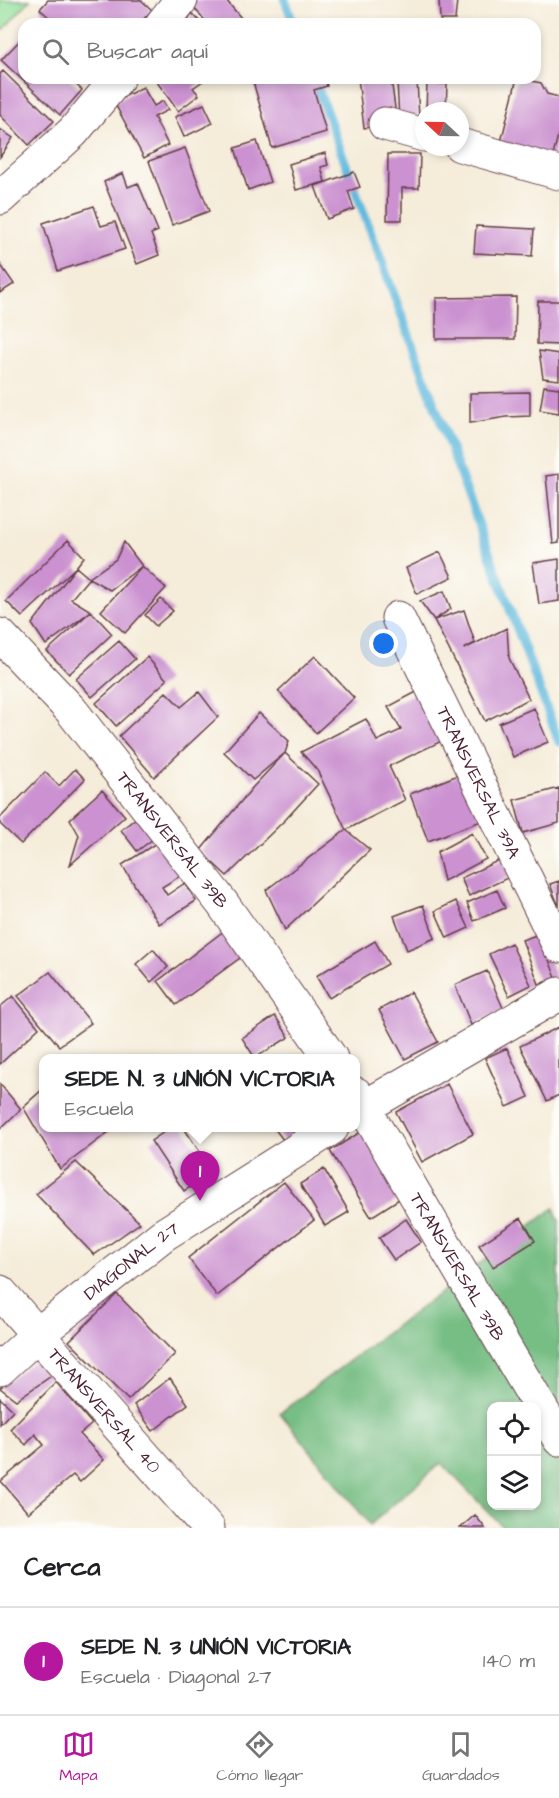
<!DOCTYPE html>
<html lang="es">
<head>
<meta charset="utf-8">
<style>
  :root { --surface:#fff; --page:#f2f2f2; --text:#202124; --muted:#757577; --line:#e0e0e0; --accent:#b5179e }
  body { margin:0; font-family:"Architects Daughter",sans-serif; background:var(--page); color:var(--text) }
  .controls { position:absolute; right:18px; bottom:18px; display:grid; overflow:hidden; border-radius:12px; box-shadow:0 3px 9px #0003 }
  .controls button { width:54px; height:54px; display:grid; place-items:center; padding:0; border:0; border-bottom:2px solid var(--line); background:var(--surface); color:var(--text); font:30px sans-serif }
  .compass { position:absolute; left:415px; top:102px; width:54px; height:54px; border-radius:50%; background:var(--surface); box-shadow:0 3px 9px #0003; rotate:292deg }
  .you { position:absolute; left:384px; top:644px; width:21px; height:21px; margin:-15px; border:4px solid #fff; border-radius:50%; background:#1a73e8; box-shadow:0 0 0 9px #1a73e833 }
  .badge { display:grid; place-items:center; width:39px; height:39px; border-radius:50%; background:var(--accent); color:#fff; font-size:20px; font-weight:700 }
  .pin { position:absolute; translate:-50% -50px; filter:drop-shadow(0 2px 3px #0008) }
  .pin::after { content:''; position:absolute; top:32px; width:21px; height:18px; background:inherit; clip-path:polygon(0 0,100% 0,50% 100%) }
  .popup { position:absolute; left:39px; top:1054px; width:321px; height:78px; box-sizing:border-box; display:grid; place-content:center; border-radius:12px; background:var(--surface); filter:drop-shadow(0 2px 4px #0005); font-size:20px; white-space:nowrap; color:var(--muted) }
  .popup b { font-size:22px; color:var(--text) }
  .popup::after { content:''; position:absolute; left:50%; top:100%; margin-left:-12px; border:12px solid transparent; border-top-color:var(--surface) }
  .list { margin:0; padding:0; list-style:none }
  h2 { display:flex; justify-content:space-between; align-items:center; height:78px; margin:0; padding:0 24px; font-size:26px }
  h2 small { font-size:20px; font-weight:400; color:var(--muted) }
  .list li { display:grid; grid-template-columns:39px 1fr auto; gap:18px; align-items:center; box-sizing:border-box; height:108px; padding:0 24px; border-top:2px solid var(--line) }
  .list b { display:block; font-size:22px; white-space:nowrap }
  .list p { margin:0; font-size:20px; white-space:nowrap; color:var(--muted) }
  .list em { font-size:20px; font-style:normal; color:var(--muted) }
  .icon { flex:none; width:33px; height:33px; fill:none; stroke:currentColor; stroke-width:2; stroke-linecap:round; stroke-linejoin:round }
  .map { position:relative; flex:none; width:559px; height:1528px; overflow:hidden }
  .search { position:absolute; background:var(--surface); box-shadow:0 3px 9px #0003; left:18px; right:18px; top:18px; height:66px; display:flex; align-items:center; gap:15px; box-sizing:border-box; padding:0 21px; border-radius:18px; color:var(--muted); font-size:22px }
  .sheet { height:186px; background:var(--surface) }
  nav { display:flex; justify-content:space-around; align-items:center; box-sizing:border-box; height:84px; border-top:2px solid var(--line); background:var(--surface); font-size:16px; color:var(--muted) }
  nav a { display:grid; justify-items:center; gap:3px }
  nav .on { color:var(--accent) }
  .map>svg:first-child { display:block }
</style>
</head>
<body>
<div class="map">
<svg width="559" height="1528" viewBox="0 0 559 1528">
  <rect width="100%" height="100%" fill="#fdfcf7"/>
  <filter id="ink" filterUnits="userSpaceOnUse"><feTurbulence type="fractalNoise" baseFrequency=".0167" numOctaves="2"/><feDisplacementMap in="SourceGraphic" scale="12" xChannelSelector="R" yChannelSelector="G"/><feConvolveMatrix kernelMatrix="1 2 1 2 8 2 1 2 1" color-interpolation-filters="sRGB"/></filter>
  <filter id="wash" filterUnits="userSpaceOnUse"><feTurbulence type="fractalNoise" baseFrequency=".008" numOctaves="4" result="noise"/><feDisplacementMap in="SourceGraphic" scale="24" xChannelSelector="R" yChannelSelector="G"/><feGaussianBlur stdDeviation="1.35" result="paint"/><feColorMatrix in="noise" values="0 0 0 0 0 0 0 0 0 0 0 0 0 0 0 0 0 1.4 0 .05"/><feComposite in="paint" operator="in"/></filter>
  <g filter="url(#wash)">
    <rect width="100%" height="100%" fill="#f5ecd9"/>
    <!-- green -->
    <path fill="#94e09d" stroke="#6f8064" stroke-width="1.5" d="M0,0H30L0,33Z"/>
    <!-- forest -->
    <path fill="#77be84" stroke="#606e58" stroke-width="1.5" fill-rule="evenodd" d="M554,1208L559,1221V1528H504L441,1463L370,1525L280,1413ZM492,1406H536V1506H492Z"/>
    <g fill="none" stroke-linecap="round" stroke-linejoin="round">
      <!-- stream -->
      <path stroke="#61bade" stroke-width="9" d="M285,0L294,24
        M314,78L559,742"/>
    </g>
    <g id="blocks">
      <!-- building -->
      <path fill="#cb91d0" d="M48,0H141L152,10L139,24H56L40,9Z
        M192,0H226L246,24H208L189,2Z
        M439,0H457L455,20H440Z
        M192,13L202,24H185Z
        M24,36V78H69L82,90L60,115L1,60Z
        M3,71L54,121L29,145L0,115V74Z
        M154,78H207L193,88L199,95L178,111Z
        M252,78H325L327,86L314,90L326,132L272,148Z
        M358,78H391L397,123L364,128Z
        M517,78L541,83L547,94L559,97V131L552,160L500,146Z
        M417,80L419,118L399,119L397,81Z
        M427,83L447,84L446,111H426Z
        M143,87L154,106L163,101L168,110L154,117L168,145L144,158L114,102Z
        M204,104L213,123L184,137L175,117Z
        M0,129L13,138L0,157Z
        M257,141L270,182L248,190L235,148Z
        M185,148L209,211L172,225L149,161Z
        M325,153L328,165L321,167L325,182L296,190L289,164Z
        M388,154H420L419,188H402V220H387Z
        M354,172L360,187L348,191L354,209L327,219L315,186Z
        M123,173L128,187L138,183L158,231L151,234L159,255L137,264L104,182Z
        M94,206L101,226L115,222L125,249L58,271L43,223Z
        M476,226L534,229L532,256L474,253Z
        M0,264L14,284L0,293Z
        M516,297L515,339H436V298Z
        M538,301H559V345L537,344Z
        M539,351L559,354V380L543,378Z
        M544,386L559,388V413L540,410Z
        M530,392V416L506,417L470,423V393Z
        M559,474V543L553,544L546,476Z
        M68,540L84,557L76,567L89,578L116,559L124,542L142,566L166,588L125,633L101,611L142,566L110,590L89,578L71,599L91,611L112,634L69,674L47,651L91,611L46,645L32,624L76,567L22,617L6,601Z
        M440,552L452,577L417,594L406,568Z
        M559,559V601L539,604L533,563Z
        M444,591L451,609L434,620L464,610L475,643L464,649L507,628L509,658L529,699L485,721L434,620L420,601Z
        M161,599L173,611L156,626L145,615Z
        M119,641L135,659L92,697L76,679Z
        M315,656L354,698L316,733L278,691Z
        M147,657L167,680L116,726L96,703Z
        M422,689L448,738L389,766L405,800L346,830L370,850L285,930L266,890L346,830L317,770L301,752L366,719L377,741L401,730L388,707Z
        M166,692L181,707L199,692L218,717L154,777L119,736Z
        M534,708L548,742L513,757L499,723Z
        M259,713L289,741L285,753L318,784L286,819L227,876L200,851L253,787L285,753L253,780L224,752Z
        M75,769L85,779L21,844L0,824V818L45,772L59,786Z
        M463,773L481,821L428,841L410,794Z
        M559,788V823L523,833L514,800Z
        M102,790L125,816L70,865L79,835L70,819Z
        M145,811L161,833L137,851L121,830Z
        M472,833L486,859L444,881L437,852Z
        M164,838L185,873L162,887L167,895L185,883L196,901L159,924L122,865Z
        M508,856L516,874L469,896L461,878Z
        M559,881V907L550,884Z
        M497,890L505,908L474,921L467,903Z
        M456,901L469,928L447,938L435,911Z
        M423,905L435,938L407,950L394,916Z
        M229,927L248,952L176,1005L158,981Z
        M539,934L556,978L539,984L522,940Z
        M375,941L388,964L329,998L316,976Z
        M511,943L531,985L509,996L489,954Z
        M153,949L168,967L151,982L136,964Z
        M487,971L504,1010L471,1025L455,985Z
        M50,972L91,1023L59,1046L18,996Z
        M411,992L438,1042L405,1059L379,1010Z
        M13,996L39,1028L0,1064V1007Z
        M275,1016L289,1037L255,1058L242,1038Z
        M559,1027V1095L547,1101L520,1046Z
        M507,1048L529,1097L507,1107L485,1058Z
        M0,1084L21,1109L0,1129Z
        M447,1084L473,1134L422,1162L396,1112Z
        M44,1088V1128H114L60,1169L23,1107Z
        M170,1128H184L213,1172L184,1191L151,1141Z
        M274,1128H303L284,1141Z
        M367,1128L407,1194L371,1217L330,1151Z
        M76,1162L140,1223L94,1255L36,1194Z
        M324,1169L349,1212L325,1226L300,1184Z
        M284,1182L314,1220L217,1296L188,1258Z
        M521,1218L535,1241L493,1267L479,1245Z
        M406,1219L421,1242L394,1260L379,1238Z
        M117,1294L175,1354L128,1400L69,1341Z
        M39,1356L60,1370L16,1400L0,1388Z
        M170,1378L188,1404L153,1431L134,1405Z
        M56,1382L92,1424L80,1434L104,1460L80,1482L73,1475L28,1513L1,1481L44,1445L35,1434L26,1445L10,1429Z
        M0,1398L13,1410L0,1424Z
        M475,1515L485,1528H460Z"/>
    </g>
  </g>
  <g filter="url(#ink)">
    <use href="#blocks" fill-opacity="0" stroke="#643e45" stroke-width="1.5"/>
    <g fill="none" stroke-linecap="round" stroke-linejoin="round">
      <!-- street casing -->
      <g stroke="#643e45" stroke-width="35">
        <g id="street">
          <path d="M162,24L181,0"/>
          <path d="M385,124L424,135"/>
          <path d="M460,145L559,173"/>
          <path d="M0,198L73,132L118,78"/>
          <path id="s1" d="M398,618L559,946"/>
          <path id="s2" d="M0,635L71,710L222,903L331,1058"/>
          <path id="s3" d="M356,1094L559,1439"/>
          <path d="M356,1112L559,994"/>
          <path id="s4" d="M0,1292L208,1528"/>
          <path id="s5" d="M0,1369L38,1334L163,1235L332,1128"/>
        </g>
      </g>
      <!-- street -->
      <use href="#street" stroke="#fff" stroke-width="33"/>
    </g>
  </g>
  <g text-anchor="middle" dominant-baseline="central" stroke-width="4.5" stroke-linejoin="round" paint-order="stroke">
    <!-- street labels -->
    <g font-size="18" fill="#4a1f2b" stroke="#fdfcf7">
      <text stroke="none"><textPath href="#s1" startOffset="183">TRANSVERSAL 39A</textPath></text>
      <text stroke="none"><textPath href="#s2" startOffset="268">TRANSVERSAL 39B</textPath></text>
      <text stroke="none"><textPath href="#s5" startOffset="170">DIAGONAL 27</textPath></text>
      <text stroke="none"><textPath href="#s3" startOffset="200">TRANSVERSAL 39B</textPath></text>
      <text stroke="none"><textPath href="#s4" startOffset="158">TRANSVERSAL 40</textPath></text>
    </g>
  </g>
</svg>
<div class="controls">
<button><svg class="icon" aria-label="locate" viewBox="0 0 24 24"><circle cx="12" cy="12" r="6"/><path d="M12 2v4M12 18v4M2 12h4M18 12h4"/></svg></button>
<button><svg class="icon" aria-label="layers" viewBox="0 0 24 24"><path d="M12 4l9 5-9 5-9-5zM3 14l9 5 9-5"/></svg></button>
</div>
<svg class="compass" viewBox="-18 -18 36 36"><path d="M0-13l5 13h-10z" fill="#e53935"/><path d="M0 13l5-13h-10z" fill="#757577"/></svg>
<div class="you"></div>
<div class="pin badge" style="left:200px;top:1201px">1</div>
<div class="popup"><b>SEDE N. 3 UNIÓN VICTORIA</b>Escuela</div>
<div class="search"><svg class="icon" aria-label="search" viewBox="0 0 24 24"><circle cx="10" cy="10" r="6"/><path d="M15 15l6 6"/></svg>Buscar aquí</div>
</div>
<section class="sheet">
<h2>Cerca<small></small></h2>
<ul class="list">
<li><span class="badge">1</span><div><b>SEDE N. 3 UNIÓN VICTORIA</b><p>Escuela · Diagonal 27</p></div><em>140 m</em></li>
</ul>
</section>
<nav>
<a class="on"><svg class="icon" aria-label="map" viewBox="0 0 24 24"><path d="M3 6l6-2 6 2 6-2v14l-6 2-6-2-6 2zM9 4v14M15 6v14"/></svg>Mapa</a>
<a><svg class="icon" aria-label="directions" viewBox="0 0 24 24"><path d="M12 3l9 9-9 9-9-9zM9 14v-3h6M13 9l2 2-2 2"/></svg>Cómo llegar</a>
<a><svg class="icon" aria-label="saved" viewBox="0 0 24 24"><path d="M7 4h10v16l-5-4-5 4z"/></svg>Guardados</a>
</nav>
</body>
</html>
